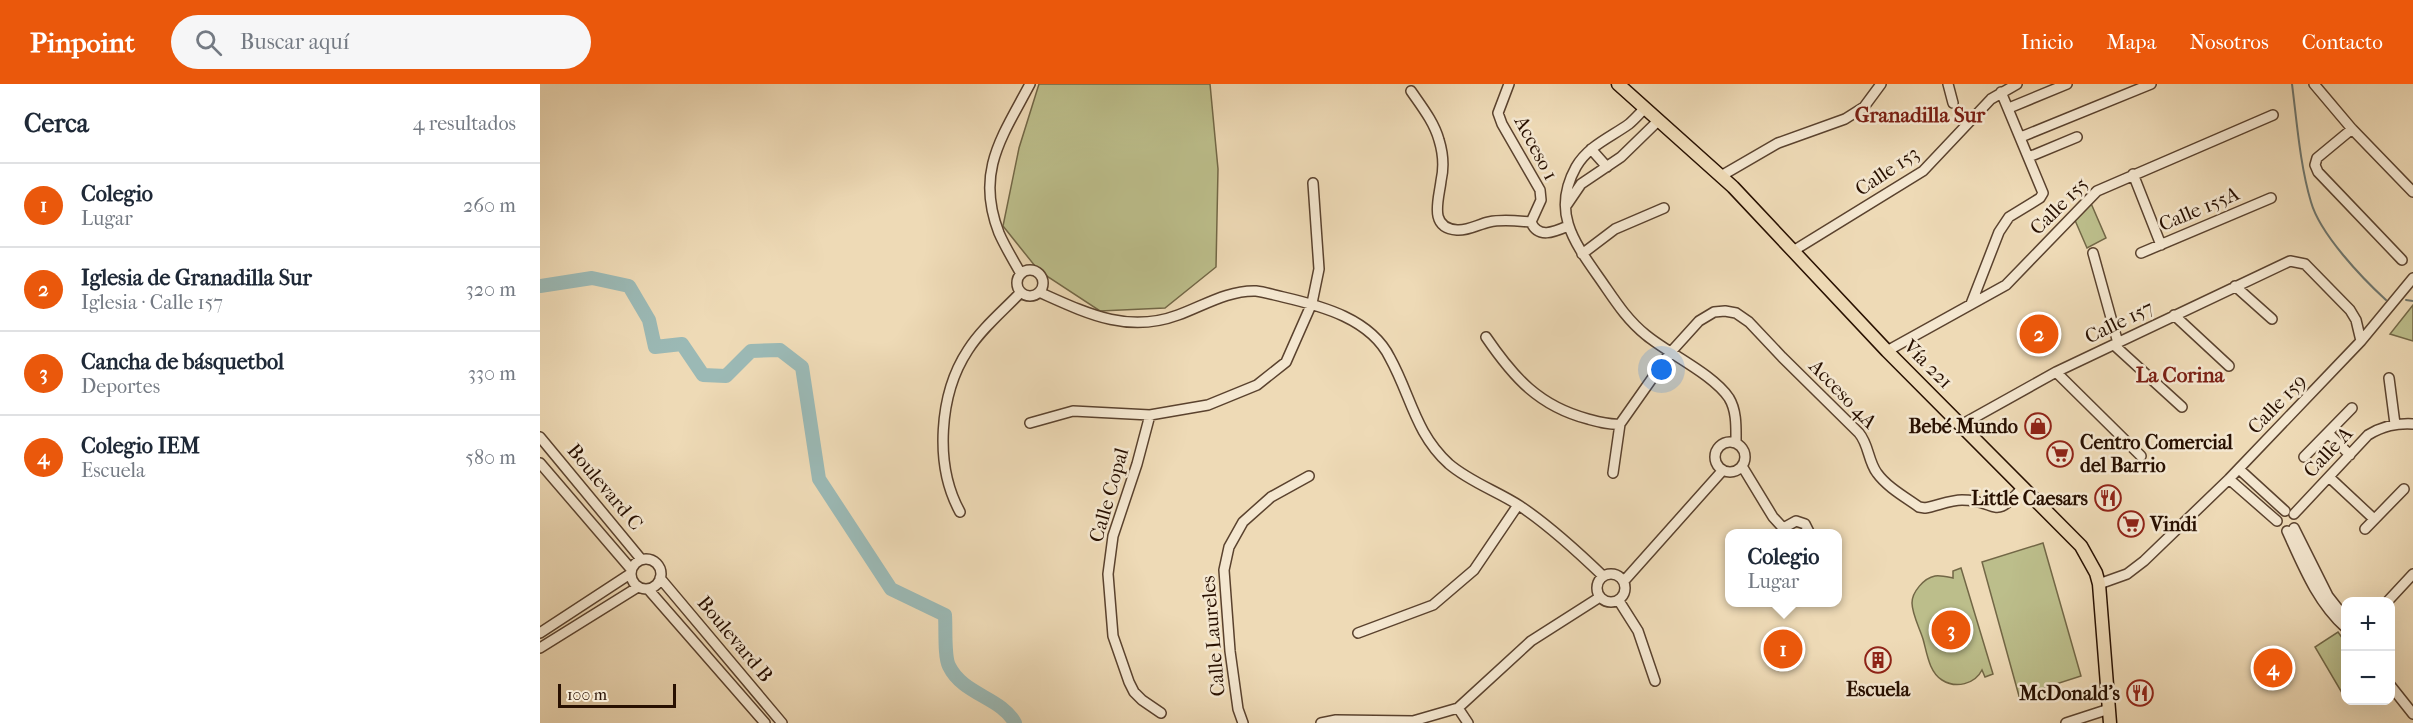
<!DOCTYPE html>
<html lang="es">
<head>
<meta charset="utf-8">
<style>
  :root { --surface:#fff; --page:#f6f6f7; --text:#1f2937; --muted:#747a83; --line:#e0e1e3; --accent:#ea580c }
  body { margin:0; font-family:"IM FELL French Canon",serif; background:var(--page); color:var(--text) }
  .controls { position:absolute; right:18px; bottom:18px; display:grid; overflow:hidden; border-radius:12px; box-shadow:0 6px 24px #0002 }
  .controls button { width:54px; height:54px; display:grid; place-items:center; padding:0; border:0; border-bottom:2px solid var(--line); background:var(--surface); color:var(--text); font:30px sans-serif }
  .scale { position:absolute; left:18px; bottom:15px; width:118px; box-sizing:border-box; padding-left:6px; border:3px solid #281001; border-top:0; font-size:16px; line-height:21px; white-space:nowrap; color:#281001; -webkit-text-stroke:4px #f4e7d0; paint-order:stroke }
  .you { position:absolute; left:1122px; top:286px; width:21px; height:21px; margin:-15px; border:4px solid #fff; border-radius:50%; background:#1a73e8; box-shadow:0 0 0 9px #1a73e833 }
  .badge { display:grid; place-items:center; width:39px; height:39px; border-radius:50%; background:var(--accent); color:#fff; font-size:20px; font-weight:700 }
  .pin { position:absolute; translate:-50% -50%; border:3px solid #fff; box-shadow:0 2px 6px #0006 }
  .popup { position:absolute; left:1185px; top:445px; width:117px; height:78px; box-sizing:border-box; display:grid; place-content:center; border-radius:12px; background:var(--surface); filter:drop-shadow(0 2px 4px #0005); font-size:20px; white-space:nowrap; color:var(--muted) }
  .popup b { font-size:22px; color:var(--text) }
  .popup::after { content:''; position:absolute; left:50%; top:100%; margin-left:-12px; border:12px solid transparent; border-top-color:var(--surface) }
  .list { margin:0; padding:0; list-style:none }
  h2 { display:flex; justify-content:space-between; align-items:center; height:78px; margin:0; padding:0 24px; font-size:26px }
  h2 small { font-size:20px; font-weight:400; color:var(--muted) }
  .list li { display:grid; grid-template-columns:39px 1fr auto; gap:18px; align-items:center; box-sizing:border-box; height:84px; padding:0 24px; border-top:2px solid var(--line) }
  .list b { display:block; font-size:22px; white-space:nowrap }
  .list p { margin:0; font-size:20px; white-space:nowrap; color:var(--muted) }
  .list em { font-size:20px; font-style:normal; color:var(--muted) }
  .icon { flex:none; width:33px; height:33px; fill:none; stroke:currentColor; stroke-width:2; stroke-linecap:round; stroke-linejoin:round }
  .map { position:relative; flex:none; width:1873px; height:639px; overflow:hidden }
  header { display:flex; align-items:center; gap:36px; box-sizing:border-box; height:84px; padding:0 30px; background:var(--accent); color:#fff }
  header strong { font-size:28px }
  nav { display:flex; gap:33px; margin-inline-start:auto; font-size:21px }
  .search { width:420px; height:54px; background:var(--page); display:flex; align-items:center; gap:15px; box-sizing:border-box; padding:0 21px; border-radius:33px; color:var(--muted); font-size:22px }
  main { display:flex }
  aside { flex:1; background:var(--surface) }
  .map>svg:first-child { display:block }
</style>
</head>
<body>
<header>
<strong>Pinpoint</strong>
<div class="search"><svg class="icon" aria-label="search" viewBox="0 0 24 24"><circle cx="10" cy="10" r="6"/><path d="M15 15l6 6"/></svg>Buscar aquí</div>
<nav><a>Inicio</a><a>Mapa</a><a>Nosotros</a><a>Contacto</a></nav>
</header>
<main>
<aside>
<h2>Cerca<small>4 resultados</small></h2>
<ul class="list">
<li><span class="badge">1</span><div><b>Colegio</b><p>Lugar</p></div><em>260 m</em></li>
<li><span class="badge">2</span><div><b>Iglesia de Granadilla Sur</b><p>Iglesia · Calle 157</p></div><em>320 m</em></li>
<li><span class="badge">3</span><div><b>Cancha de básquetbol</b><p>Deportes</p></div><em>330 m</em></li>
<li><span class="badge">4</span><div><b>Colegio IEM</b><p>Escuela</p></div><em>580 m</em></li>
</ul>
</aside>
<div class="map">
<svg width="1873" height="639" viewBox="0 0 1873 639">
  <rect width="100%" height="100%" fill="#eedab6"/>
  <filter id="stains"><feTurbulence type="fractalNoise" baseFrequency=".00333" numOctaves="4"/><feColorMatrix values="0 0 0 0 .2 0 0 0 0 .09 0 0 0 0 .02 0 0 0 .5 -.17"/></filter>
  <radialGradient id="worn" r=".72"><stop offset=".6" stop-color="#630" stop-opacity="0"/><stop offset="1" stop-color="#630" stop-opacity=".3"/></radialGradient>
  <!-- green -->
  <path fill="#bcbe8b" stroke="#726746" stroke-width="1.5" d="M499,0H670L678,85L676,183L625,224L560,227L499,187L463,142L479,64Z
    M1550,117L1566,154L1547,164L1534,134Z
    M1873,221V257L1850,250Z
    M1503,459L1541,592L1479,612L1442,478Z
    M1421,484L1453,590L1445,593L1442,586C1435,600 1416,605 1402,596C1389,588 1387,569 1383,555C1380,545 1372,530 1372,519C1372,508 1384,494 1395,492C1400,491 1408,493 1413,494V487Z
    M1798,548L1805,558V614L1775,563Z"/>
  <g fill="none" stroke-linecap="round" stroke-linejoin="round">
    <!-- stream -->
    <path stroke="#6d756d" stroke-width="2" d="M1752,0C1757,39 1760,81 1771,118C1780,150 1822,194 1846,216
      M1866,216L1873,217"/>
    <!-- river -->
    <path stroke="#9bb9b5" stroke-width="14" d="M0,202L52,194L89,202L109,236L115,263L142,260L163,291L186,292L211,267L240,266L262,283L279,395L351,505L405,531C406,544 404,572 409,582C423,611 461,613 475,639"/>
    <!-- minor casing -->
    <g stroke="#5a422e" stroke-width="12">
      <path id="minor" d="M969,0L958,29L962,40L1000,106L1001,116L991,138C998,155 1014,148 1028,142
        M1408,0L1413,19
        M1774,0L1812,45L1873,108
        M871,7C882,23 894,38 899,56C903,69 904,84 901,97C899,115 888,144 917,146C928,147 939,140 949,138C963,135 977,137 991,138
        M1105,24C1100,29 1095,35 1089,40C1071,53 1048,62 1036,83C1011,128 1034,158 1060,195C1074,215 1086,235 1106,251C1129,270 1173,290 1189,314C1197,327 1196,344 1196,359
        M1469,24L1527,0
        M1812,45L1777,74L1775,81L1778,88L1862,176
        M1481,53L1611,0
        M1051,65L1067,83
        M1489,73L1537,53
        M1593,90L1621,161
        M1181,92L1238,59L1305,35L1324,23L1341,0
        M1026,122L1041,100L1081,73L1119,36
        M1253,167L1383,87L1451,15L1477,0
        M1553,169L1578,259
        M1601,169L1731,114
        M1042,170L1075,145L1124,124
        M477 199a13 13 0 1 1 26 0a13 13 0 1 1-26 0Z
        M481,190C474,177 465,163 459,149C435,88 462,53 490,0
        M1695,202L1732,235
        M499,208C546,229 587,250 638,231C663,222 688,206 716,207C725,208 734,211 743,213C782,222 831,235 850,274C871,312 875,349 909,380C930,398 957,407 980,422C1010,442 1037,467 1063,492
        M1431,220L1459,148L1469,133L1500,114L1503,109L1461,8
        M1634,231L1689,282
        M946,253C974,294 999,322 1048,335C1059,338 1069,341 1080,340
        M1574,261L1642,323
        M1347,267L1466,201L1557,107L1733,31
        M1516,288L1601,372
        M1849,294L1855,340
        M610,331L597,380L573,452L568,490L573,552L589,598L594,608L602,616L621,629
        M490,339L533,327L610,331L668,321L717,301L746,278L772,219L779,185L773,99
        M1421,341L1516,288L1750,177L1765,180L1810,226L1816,236L1821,257
        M1788,349L1810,371
        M0,353L101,475
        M1175 373a15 15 0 1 1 30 0a15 15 0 1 1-30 0Z
        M1764,373L1812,324
        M0,379L91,485
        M1202,382L1233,433L1245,446
        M1699,385L1745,427
        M1073,389L1080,340L1130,269L1159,237L1174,228L1185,227L1196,229L1209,238L1242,273L1319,349C1329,361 1328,377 1337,389C1347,403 1365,413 1379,423L1385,424C1397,422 1410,416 1422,416C1459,416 1452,439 1483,403
        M1789,393L1834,435
        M1689,395L1737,437
        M420,428C394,381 399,310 428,266C442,244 463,227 481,208
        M1754,430L1828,351C1843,342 1856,339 1873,340
        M1754,444L1788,512L1806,535
        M1825,445L1864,405
        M1747,447C1763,482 1777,518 1806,544
        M1245,450L1247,442L1256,437L1265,440L1270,450
        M91 490a15 15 0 1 1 30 0a15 15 0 1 1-30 0Z
        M1057 504a14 14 0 1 1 28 0a14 14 0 1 1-28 0Z
        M120,494L242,639
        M1084,497L1183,386
        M1559,500L1587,490L1604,477L1689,395L1821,257L1873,194
        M108,505L225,639
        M1079,517L1098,547L1115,597
        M1847,518L1873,490
        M0,549L90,490
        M818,549L893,521L934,486L978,421
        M0,564L98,503
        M1850,601L1873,630
        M918,624L928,639
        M703,639L698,625L690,567L684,486L689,463L703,438L731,413L769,392
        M781,639L796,636L873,637L918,624L991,557L1060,513
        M1526,639L1569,625"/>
    </g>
    <!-- major casing -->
    <g stroke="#281001" stroke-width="15">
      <path id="major" d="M1078,0L1193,103L1347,267L1541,462L1556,489L1559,500L1570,639"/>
    </g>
    <!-- minor -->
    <use href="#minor" stroke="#f4e7d0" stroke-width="9"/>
    <!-- major -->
    <use href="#major" stroke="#eedab6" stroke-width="12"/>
  </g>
  <!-- icons -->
  <defs>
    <g id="shop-ring" transform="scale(1.35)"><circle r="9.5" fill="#f4e7d0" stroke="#8f2418" stroke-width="1.5"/><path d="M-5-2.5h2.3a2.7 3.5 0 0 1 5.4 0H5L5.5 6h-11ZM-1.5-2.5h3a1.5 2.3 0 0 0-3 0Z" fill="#8f2418"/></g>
    <g id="supermarket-ring" transform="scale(1.35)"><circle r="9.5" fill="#f4e7d0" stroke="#8f2418" stroke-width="1.5"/><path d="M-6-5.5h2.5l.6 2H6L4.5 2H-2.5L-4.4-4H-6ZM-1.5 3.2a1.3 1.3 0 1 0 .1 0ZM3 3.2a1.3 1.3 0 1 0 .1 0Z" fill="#8f2418"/></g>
    <g id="restaurant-ring" transform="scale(1.35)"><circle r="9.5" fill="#f4e7d0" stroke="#8f2418" stroke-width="1.5"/><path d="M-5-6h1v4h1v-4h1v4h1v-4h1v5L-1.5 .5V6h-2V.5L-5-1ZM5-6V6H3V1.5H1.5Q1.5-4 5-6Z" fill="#8f2418"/></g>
    <g id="building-ring" transform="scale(1.35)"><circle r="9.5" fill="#f4e7d0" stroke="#8f2418" stroke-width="1.5"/><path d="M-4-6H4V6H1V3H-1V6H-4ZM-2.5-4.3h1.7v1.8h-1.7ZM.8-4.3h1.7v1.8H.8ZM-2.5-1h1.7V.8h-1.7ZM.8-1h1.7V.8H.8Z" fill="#8f2418"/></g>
  </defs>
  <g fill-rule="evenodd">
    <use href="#shop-ring" x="1498" y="342"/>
    <use href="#supermarket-ring" x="1520" y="370"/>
    <use href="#restaurant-ring" x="1568" y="414"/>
    <use href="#supermarket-ring" x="1591" y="440"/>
    <use href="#building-ring" x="1338" y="576"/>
    <use href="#restaurant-ring" x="1600" y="609"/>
  </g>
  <g text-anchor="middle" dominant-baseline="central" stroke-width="5" stroke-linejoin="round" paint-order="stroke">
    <!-- street labels -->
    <g font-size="20" fill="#281001" stroke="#f4e7d0">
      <text transform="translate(996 64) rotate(62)">Acceso 1</text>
      <text transform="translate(1347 87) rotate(-34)">Calle 153</text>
      <text transform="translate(1519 122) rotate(-45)">Calle 155</text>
      <text transform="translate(1659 125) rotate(-23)">Calle 155A</text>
      <text transform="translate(1579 238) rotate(-26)">Calle 157</text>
      <text transform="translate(1388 280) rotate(45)">Vía 221</text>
      <text transform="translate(1303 310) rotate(46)">Acceso 4A</text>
      <text transform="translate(1737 320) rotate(-46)">Calle 159</text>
      <text transform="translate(1788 368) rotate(-47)">Calle A</text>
      <text transform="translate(65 403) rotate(50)">Boulevard C</text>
      <text transform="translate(569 411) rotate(-74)">Calle Copal</text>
      <text transform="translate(673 552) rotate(-95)">Calle Laureles</text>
      <text transform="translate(195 555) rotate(50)">Boulevard B</text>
    </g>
    <!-- poi labels -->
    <g font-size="20" font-weight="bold" fill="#281001" stroke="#f4e7d0" text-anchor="end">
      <text x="1478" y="342">Bebé Mundo</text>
      <text x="1540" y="358" text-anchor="start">Centro Comercial<tspan x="1540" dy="23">del Barrio</tspan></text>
      <text x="1548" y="414">Little Caesars</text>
      <text x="1610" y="440" text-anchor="start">Vindi</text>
      <text x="1338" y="605" text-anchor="middle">Escuela</text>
      <text x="1580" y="609">McDonald's</text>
    </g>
    <!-- neighbourhood labels -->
    <g font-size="21" font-weight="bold" fill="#7a1f14" stroke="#f4e7d0">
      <text x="1380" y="31">Granadilla Sur</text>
      <text x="1640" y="291">La Corina</text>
    </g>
  </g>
  <rect width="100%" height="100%" filter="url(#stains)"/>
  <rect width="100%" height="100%" fill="url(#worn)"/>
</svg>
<div class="controls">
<button>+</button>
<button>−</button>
</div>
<div class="scale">100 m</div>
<div class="you"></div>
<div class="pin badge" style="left:1243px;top:565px">1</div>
<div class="popup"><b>Colegio</b>Lugar</div>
<div class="pin badge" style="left:1499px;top:250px">2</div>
<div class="pin badge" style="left:1411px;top:546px">3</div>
<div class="pin badge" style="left:1733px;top:584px">4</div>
</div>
</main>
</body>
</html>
